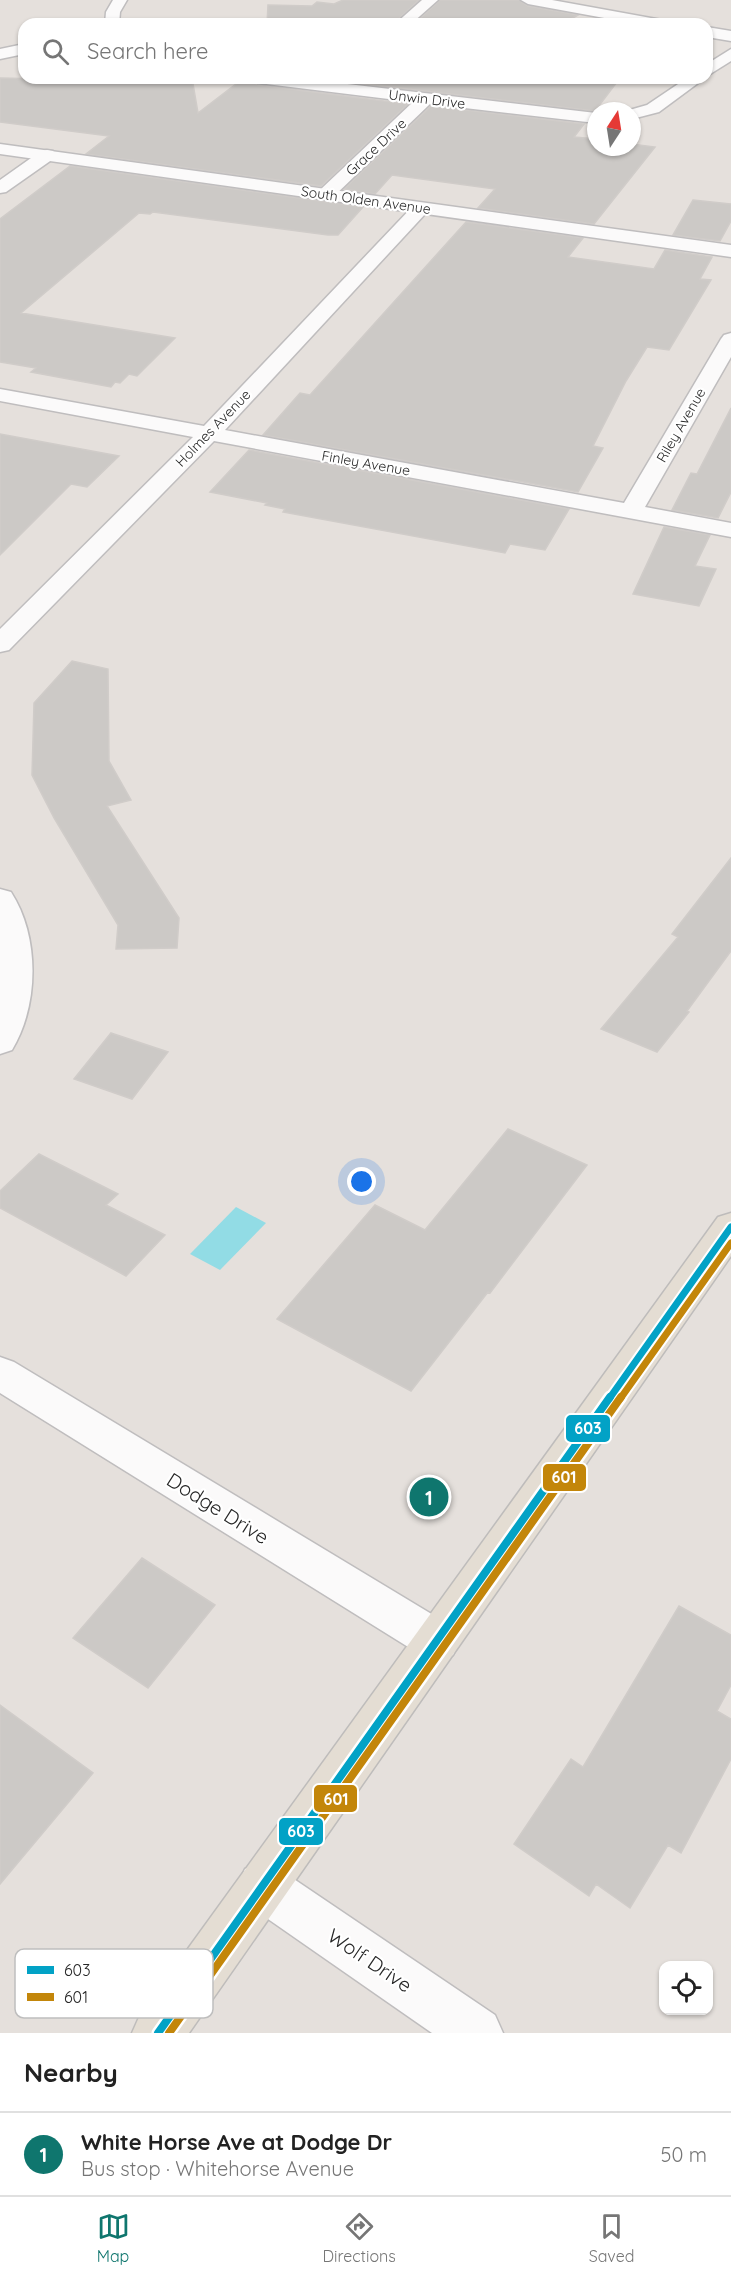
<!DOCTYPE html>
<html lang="en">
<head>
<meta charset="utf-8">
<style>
  :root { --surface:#fff; --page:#f2f2f2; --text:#222; --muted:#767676; --line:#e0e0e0; --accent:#0f766e }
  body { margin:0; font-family:Quicksand,sans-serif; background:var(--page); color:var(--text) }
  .controls { position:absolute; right:18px; bottom:18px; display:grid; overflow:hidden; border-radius:12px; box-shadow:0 2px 4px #0004 }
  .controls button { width:54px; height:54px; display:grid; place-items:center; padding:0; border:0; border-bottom:2px solid var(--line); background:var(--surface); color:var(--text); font:30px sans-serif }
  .compass { position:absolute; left:587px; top:102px; width:54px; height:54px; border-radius:50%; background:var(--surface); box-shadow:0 2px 4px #0004; rotate:12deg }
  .you { position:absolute; left:362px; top:1182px; width:21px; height:21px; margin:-15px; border:4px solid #fff; border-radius:50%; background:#1a73e8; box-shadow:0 0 0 9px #1a73e833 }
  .badge { display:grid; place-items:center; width:39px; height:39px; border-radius:50%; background:var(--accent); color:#fff; font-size:20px; font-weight:700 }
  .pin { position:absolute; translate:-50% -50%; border:3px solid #fff; box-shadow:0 2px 6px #0006 }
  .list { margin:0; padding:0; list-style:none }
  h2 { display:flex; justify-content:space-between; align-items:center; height:78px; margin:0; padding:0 24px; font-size:26px }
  h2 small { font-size:20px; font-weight:400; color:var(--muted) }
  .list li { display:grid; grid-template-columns:39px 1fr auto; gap:18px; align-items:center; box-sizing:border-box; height:84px; padding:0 24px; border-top:2px solid var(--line) }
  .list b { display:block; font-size:22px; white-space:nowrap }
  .list p { margin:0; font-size:20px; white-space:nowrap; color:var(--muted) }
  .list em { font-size:20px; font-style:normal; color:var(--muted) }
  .icon { flex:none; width:33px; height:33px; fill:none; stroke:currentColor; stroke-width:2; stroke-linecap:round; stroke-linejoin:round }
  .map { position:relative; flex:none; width:731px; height:2033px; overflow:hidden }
  .search { position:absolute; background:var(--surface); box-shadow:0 2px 4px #0004; left:18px; right:18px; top:18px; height:66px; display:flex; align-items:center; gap:15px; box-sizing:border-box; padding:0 21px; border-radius:18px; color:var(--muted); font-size:22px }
  .sheet { height:162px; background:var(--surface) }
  nav { display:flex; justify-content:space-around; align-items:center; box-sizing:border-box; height:84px; border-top:2px solid var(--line); background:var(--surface); font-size:16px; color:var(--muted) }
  nav a { display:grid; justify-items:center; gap:3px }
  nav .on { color:var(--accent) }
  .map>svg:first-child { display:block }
</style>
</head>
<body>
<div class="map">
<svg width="731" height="2033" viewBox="0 0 731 2033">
  <rect width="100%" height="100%" fill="#e5e0dc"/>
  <!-- water -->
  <path fill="#92dce5" d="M236,1207L266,1223L220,1270L190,1254Z"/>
  <!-- building -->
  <path fill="#ccc9c6" stroke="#d0ccc9" stroke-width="1.5" d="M343,0H419L393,24H267L268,5L312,6L317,2L334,4Z
    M440,0H519L528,6L578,15L562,24H414Z
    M0,78L86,80L89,78H192L198,113L244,78L258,85L408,104L321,186L86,154L109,136L0,122Z
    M315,78H620L595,111Z
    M431,106L584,124L574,137L596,139V147H632V144L655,147L594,224L478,208L495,189L392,175L375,194L344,189Z
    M70,166L363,207L338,235H328L153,212L150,214L139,213L21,313L175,338L137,376L129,374L120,383L115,382L111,387L31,372L36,368L0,362V219Z
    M693,200L731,204V221L720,241L673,235Z
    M466,222L583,238L568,257L654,269L665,250L712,257L700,279L711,280L669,350L647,347L626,381L593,446L603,448L578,492L263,435L300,393L310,395Z
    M731,408V492L718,518L672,510L691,473L697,474Z
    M0,434L119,456L87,487L71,484L0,555Z
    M249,450L569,509L545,550L510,544L505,553L283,512L285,509L265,505L267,503L210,492Z
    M664,527L710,535L695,566L716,569L699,606L633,594Z
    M72,661L108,669L109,761L131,800L107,806L179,918L177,948L116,949L118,925L54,818L32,775L34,703Z
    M731,858V951L687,1011L689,1012L657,1052L601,1029L678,937L672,934Z
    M111,1033L168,1052L132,1099L74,1079Z
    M508,1129L587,1165L490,1293L488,1292L411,1391L277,1319L375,1205L425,1230Z
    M39,1154L118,1194L106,1205L165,1235L126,1276L0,1208V1191Z
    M142,1558L215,1605L148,1688L73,1638Z
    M679,1606L731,1635V1685L717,1711L731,1719V1759L681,1853L668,1845L630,1908L596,1884L589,1896L514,1844L571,1759L583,1767Z
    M0,1705L93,1773L0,1884Z"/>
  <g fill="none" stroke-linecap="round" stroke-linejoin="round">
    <!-- minor casing -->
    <g stroke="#bfbdbe" stroke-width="3">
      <path id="minor" d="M113,0H127L120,12L119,24H105L106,12Z
        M422,0H438L411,24H395Z
        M521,0H552L662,20L669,24H637L528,4Z
        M707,27L731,31V41L707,37Z
        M24,44V54L0,59V49Z
        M731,49V61L707,76V64Z
        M250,78H296L596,113V123L430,104L332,198H320L317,194L320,190L413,102L258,83Z
        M687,78H705L659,112L632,119V111H626L647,105Z
        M47,150L53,151L56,155L53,159L6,192L0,193V180L41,151Z
        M421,203L427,204L430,208L427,212L225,430L624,503L721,339L724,335L731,333V357L645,507L731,523V537L214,441L9,650L0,652V629L193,437L0,401V389L204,426L415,204Z
        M0,889L11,892C40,937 39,1005 12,1050L0,1054Z
        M0,1357L14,1362L453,1627L459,1641L453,1655L437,1661L421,1655L0,1393Z
        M262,1862L279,1869L495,2015L503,2033H432L245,1903L238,1886L245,1869Z"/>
    </g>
    <!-- secondary casing -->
    <g stroke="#bfbdbe" stroke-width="3">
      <path id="secondary" d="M0,144L731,245V257L0,154Z"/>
    </g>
    <!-- primary casing -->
    <g stroke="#bebcbb" stroke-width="3">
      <path id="primary" d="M731,1213V1256L189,2033H132L140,2015L718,1217Z"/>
    </g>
    <!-- minor -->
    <use href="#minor" fill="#fbfafa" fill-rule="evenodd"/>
    <!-- secondary -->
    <use href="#secondary" fill="#fbfafa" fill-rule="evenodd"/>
    <!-- primary -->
    <use href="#primary" fill="#e4ddd3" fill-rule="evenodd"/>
    <!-- bus-1-far1 casing -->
    <g stroke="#fff" stroke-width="11">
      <path id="bus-1-far1" d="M609,1399L731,1227"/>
    </g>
    <!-- bus-1 casing -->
    <g stroke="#fff" stroke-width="13">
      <path id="bus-1" d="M158,2033L610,1397"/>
    </g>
    <!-- bus-2-far1 casing -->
    <g stroke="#fff" stroke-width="11">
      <path id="bus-2-far1" d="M620,1399L731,1243"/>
    </g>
    <!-- bus-2 casing -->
    <g stroke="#fff" stroke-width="13">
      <path id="bus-2" d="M169,2033L621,1397"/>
    </g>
    <!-- bus-1-far1 -->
    <use href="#bus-1-far1" stroke="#02a2c6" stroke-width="7"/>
    <!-- bus-1 -->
    <use href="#bus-1" stroke="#02a2c6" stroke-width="8"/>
    <!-- bus-2-far1 -->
    <use href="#bus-2-far1" stroke="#c3860a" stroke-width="7"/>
    <!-- bus-2 -->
    <use href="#bus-2" stroke="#c3860a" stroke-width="8"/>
  </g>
  <g text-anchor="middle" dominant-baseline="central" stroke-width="4.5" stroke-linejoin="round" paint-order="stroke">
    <!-- far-street labels -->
    <g font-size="14" fill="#272727" stroke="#fff">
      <text transform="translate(427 99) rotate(7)">Unwin Drive</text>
      <text transform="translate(376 147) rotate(-43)">Grace Drive</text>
      <text transform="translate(366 200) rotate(8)">South Olden Avenue</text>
      <text transform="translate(681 425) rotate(-60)">Riley Avenue</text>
      <text transform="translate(213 428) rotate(-46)">Holmes Avenue</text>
      <text transform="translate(366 463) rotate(10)">Finley Avenue</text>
    </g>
    <!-- near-street labels -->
    <g font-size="20" fill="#272727" stroke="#fff">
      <text transform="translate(218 1508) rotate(32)">Dodge Drive</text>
      <text transform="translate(370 1960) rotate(34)">Wolf Drive</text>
    </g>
  </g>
  <!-- legend -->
  <rect x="15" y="1949" width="198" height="69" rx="9" fill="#fff" stroke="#bebebe" stroke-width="1.5"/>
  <rect x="27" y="1966" width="27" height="8" fill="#02a2c6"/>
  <rect x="27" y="1993" width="27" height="8" fill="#c3860a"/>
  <g font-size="16" fill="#272727">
    <text x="64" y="1976">603</text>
    <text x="64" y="2003">601</text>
  </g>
  <g stroke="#fff" stroke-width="2">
    <rect x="565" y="1414" width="46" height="29" rx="6" fill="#02a2c6"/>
    <rect x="542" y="1463" width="45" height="29" rx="6" fill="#c3860a"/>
    <rect x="313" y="1784" width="45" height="29" rx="6" fill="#c3860a"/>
    <rect x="278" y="1817" width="46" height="29" rx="6" fill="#02a2c6"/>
  </g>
  <g font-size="16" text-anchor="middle" font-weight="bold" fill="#fff">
    <text x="588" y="1434">603</text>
    <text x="564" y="1483">601</text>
    <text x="336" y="1805">601</text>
    <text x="301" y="1837">603</text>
  </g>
</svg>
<div class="controls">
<button><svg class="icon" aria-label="locate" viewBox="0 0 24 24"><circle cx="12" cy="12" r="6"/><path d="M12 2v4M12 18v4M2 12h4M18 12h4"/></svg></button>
</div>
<svg class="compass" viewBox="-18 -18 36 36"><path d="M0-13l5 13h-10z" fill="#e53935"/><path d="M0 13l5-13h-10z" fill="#767676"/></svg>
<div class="you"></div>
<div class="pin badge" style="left:429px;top:1497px">1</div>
<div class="search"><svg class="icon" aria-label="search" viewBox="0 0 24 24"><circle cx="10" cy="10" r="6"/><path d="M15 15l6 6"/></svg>Search here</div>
</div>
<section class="sheet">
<h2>Nearby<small></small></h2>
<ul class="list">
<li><span class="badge">1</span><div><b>White Horse Ave at Dodge Dr</b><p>Bus stop · Whitehorse Avenue</p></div><em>50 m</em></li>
</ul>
</section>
<nav>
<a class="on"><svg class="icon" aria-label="map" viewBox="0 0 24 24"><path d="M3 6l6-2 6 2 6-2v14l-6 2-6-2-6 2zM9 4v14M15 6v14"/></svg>Map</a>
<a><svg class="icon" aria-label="directions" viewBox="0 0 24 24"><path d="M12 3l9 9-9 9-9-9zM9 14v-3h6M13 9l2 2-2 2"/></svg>Directions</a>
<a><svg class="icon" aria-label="saved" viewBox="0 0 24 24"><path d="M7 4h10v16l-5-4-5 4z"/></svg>Saved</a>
</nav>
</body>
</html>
